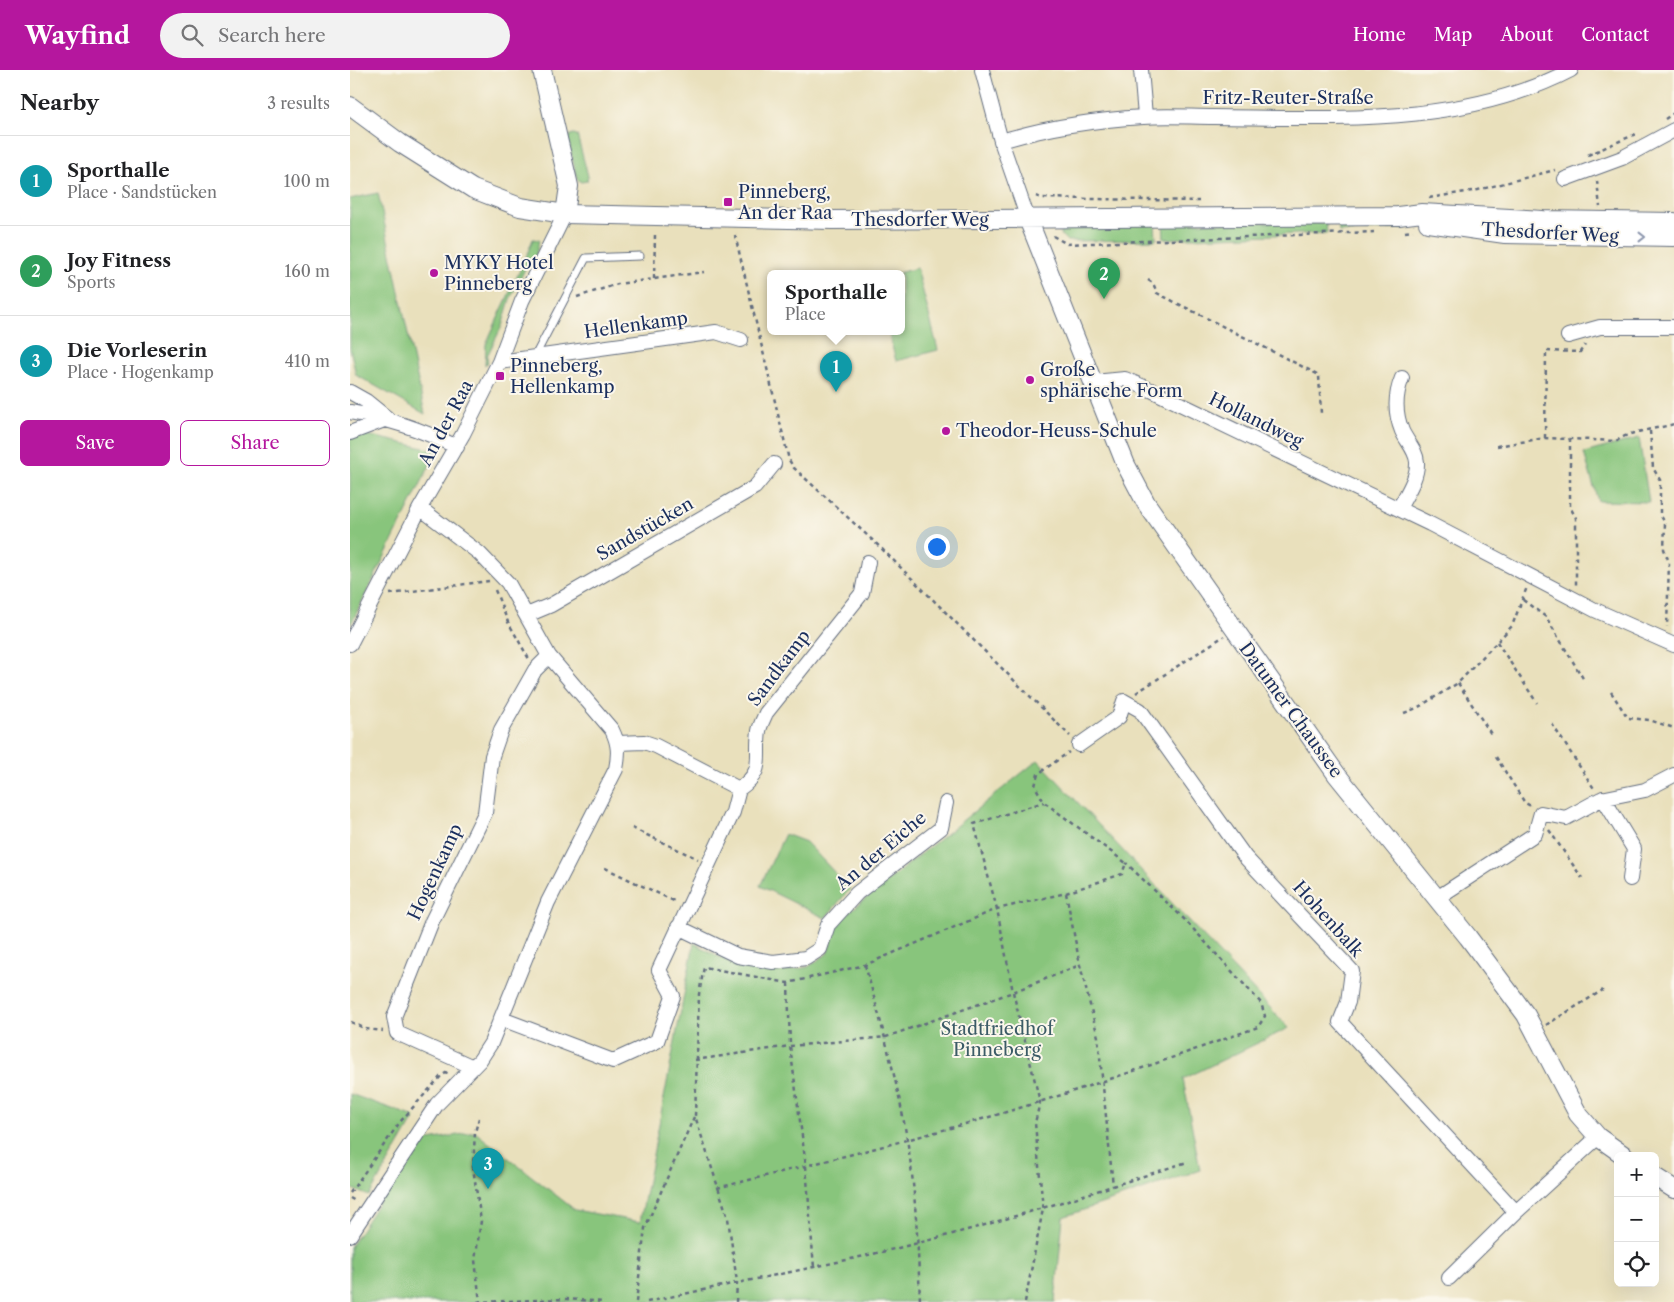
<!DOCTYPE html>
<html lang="en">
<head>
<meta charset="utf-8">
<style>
  :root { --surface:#fff; --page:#f2f2f2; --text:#202124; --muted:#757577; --line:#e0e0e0; --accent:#b5179e }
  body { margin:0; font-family:"Libre Caslon Text",serif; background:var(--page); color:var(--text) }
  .controls { position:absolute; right:15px; bottom:15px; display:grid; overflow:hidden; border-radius:8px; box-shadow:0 5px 20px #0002 }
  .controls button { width:45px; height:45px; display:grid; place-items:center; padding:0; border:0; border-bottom:1px solid var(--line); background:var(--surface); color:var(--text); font:25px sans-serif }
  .you { position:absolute; left:586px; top:476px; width:18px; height:18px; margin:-12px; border:4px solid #fff; border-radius:50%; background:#1a73e8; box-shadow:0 0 0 8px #1a73e833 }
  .badge { display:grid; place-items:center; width:32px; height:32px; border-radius:50%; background:var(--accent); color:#fff; font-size:16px; font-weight:700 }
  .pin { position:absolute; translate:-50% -41px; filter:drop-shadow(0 1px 2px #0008) }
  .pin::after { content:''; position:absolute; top:26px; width:18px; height:15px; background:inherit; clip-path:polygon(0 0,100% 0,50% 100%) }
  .popup { position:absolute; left:417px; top:200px; width:138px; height:65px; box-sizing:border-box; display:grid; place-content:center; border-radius:8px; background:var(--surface); filter:drop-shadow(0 1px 4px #0005); font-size:16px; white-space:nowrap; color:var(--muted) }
  .popup b { font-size:19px; color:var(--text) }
  .popup::after { content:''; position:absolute; left:50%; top:100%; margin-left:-10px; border:10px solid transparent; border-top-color:var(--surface) }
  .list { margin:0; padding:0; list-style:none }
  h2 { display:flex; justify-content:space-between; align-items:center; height:65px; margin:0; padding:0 20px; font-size:21px }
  h2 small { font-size:16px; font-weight:400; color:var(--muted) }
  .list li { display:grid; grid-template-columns:32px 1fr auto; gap:15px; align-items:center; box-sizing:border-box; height:90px; padding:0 20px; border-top:1px solid var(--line) }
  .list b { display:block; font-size:19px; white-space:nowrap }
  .list p { margin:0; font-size:16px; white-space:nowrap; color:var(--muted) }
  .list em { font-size:16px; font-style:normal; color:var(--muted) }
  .actions { display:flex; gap:10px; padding:15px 20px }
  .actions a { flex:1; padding:11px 0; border:1px solid var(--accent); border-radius:8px; text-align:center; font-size:18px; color:var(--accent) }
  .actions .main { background:var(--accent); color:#fff }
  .icon { flex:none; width:28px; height:28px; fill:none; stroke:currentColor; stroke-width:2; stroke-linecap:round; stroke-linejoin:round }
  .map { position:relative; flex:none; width:1324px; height:1232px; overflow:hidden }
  header { display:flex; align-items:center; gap:30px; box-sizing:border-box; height:70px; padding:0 25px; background:var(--accent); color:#fff }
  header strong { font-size:24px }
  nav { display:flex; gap:28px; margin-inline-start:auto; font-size:18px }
  .search { width:350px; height:45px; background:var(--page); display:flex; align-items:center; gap:12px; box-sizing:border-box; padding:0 18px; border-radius:28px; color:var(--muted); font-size:19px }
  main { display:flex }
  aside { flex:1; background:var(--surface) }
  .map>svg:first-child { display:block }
</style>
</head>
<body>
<header>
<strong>Wayfind</strong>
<div class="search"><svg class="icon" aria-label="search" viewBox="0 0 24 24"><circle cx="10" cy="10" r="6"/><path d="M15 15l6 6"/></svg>Search here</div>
<nav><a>Home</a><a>Map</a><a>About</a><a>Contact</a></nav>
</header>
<main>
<aside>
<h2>Nearby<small>3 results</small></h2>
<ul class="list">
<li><span class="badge" style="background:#0f9aa8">1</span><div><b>Sporthalle</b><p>Place · Sandstücken</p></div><em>100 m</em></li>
<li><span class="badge" style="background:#2e9e5b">2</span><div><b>Joy Fitness</b><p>Sports</p></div><em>160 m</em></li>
<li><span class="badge" style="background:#0f9aa8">3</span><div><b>Die Vorleserin</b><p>Place · Hogenkamp</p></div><em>410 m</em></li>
</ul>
<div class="actions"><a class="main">Save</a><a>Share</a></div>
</aside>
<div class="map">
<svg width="1324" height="1232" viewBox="0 0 1324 1232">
  <rect width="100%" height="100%" fill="#fbf7ec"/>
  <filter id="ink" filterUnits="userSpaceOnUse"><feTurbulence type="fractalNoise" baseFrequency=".02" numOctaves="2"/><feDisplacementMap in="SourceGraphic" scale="10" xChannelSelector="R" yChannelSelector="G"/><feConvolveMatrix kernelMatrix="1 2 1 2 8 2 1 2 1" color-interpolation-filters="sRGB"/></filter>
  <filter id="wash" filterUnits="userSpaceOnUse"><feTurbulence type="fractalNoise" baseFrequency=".0096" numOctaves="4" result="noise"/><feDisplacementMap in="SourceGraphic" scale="20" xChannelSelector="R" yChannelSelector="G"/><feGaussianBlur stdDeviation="1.12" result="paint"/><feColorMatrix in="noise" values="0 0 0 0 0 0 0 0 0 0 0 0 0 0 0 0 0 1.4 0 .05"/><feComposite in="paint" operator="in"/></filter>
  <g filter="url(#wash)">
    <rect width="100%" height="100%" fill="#e9e0bc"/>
    <!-- green -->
    <path fill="#88c57b" stroke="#527a6c" d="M224,64L227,65L238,106L237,111L231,112L227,109L218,69L220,65Z
      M28,123L75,344L6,305L0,278V129Z
      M805,152L806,170L717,171L711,165L710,156Z
      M813,152L976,153L977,163L814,169Z
      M988,152L1057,155V158L989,162Z
      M183,169L189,170L185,190L177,195L160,229L152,256L137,286L138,293L135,295L136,274L176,187Z
      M567,198L588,280L546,291L538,261H551V203H548Z
      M0,361L87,381L0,556Z
      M1289,368L1299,432L1248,431L1234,383Z
      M688,690L939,958L833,1009L850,1100L713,1147L705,1232H0V1177L68,1072L125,1062L225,1140L290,1152L344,873L388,897L430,902L458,897L477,884L486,858L499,842Z
      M435,764L456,772L500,819L475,848L410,816Z
      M0,1024L65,1047L19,1126L0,1118Z"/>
  </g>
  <g filter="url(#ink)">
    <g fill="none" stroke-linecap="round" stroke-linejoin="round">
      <!-- service casing -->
      <g stroke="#636d7f" stroke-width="9">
        <path id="service" d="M185,286L236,188L290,186"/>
      </g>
      <!-- minor casing -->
      <g stroke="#636d7f" stroke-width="16">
        <path id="minor" d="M632,0L651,71L678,149
          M791,0L795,46
          M651,71C698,57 744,50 793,47C816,45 841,47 864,47C984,48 1112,57 1221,0
          M1215,109L1272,88L1324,60
          M1218,266L1250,257H1324
          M149,292L366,262L391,270
          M744,312L775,309L801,320L1080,454L1245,540L1324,575
          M0,322L16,331L37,348
          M0,342C40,349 70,359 107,377
          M0,363L37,349
          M1049,439C1055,426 1068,408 1067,392C1066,380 1057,372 1052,361C1045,344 1045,325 1052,308
          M177,545L201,535L405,417L424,394
          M0,574L70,438L113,364L149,292L172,231L215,144
          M268,673L294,672L306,676L389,719C416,700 405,689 409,661C410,655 414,648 416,643L512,523L518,492
          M729,675L769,647L774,631L790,640L895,787L1002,901L998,932L990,952L1166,1142L1248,1067
          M1253,728L1284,779L1280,809
          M1087,828L1185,764L1191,743L1216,748L1251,729L1295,720L1324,705
          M328,857L388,886L423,892L456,888L470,879L478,855L507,823L591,758L596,733
          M152,949L263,991L307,971L323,926L309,900L383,742L389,719
          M123,997L47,963L44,947L82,851L135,743L142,686L151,660L185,600L199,586
          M0,1165L87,1034L130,990L141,973L198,832L266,699C269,684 269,674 262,660L199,586L158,513L129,483L70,438
          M1099,1208L1166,1142"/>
      </g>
      <!-- tertiary casing -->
      <g stroke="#636d7f" stroke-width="20">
        <path id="tertiary" d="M192,0L219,116L215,144
          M0,36L50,73L123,119L170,137L215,144L482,150L1048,146L1072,143L1193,150L1324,152
          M678,149L776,395L796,433L987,705L1118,867L1176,945L1228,1044L1248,1067L1275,1086
          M1078,153L1155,164L1324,167
          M1305,1107L1324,1119"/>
      </g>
      <!-- path -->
      <path stroke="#636d7f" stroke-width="2.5" stroke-dasharray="4 4" stroke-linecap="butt" d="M1315,49L1324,43
        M1238,85L1288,63
        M1247,111L1250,137
        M686,126L691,128L849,131
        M1079,128L1128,120L1205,100
        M1055,162L1063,161
        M385,165L439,390L444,398L531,478L720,666
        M703,166L717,174L1024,162
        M304,209L305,164
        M798,210L803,213L807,223L969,305L971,344
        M227,227L268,214L354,202
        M1300,361L1303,398L1310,410V444L1315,453L1314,479L1319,492L1317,557
        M1195,368L1196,281L1230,282L1235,275
        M1220,368V437L1226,448V515
        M1147,376L1195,368L1267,371C1278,361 1308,359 1324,354
        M145,520L158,552L179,589
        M40,524L139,511
        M1173,530L1196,547L1234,610
        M1147,572L1187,633
        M1108,613L1141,664
        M1261,622L1278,648L1299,650L1324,658
        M786,623L874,566
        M1054,643L1067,638L1108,613L1162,556L1177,517
        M1202,654L1245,720
        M1146,687L1175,733L1181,736
        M282,758L348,789
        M1199,760L1232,808
        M255,798L326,832
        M716,823L730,895L748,967L763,1116
        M515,895C531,952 547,1010 557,1069C566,1122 568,1178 570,1232
        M438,913L440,976L456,1096L464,1198
        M1,952L16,959L33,961
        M1196,955L1253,920
        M345,990L440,976L536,967L663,922L730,895
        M129,1048L125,1062L123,1098L131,1151L125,1190L130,1232
        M367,1118C475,1091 583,1065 689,1032C763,1009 836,983 908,957L915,946L911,933L835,850L776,793
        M0,1123L50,1052L91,1006L99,1001
        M0,1128L7,1132
        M127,1232L217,1229L254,1232
        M286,1232L295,1158L344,1047
        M297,1232C387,1212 478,1196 568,1173C659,1150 747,1121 837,1092
        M386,1232L387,1212L378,1148L345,1046L349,924L354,897L438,913L515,895L647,839L716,823L772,804L776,793L694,732L685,716L688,704L719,682
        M675,1232L693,1139L685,1053L690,1032L663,922L647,839L624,754L694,732"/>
      <!-- service -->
      <use href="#service" stroke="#fff" stroke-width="7"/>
      <!-- minor -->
      <use href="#minor" stroke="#fff" stroke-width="14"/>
      <!-- tertiary -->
      <use href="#tertiary" stroke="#fff" stroke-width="18"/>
    </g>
    <!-- one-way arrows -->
    <defs><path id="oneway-chevron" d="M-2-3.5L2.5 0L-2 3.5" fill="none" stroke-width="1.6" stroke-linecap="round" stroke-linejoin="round" transform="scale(1.25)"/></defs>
    <use stroke="#8d97ae" href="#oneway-chevron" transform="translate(1292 167)"/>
  </g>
  <!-- markers -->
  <g fill="#b5179e" stroke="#fbf7ec" stroke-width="2">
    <rect x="373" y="127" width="10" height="10" rx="2.5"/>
    <circle cx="84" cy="203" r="5"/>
    <rect x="145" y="301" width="10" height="10" rx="2.5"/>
    <circle cx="680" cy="310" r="5"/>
    <circle cx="596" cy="361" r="5"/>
  </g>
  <g text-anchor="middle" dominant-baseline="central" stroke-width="4" stroke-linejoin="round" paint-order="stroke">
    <!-- street labels -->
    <g font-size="18" fill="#1b2f5e" stroke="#fbf7ec">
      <text x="938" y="28">Fritz-Reuter-Straße</text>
      <text x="570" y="150">Thesdorfer Weg</text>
      <text transform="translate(1200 163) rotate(3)">Thesdorfer Weg</text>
      <text transform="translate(286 255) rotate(-8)">Hellenkamp</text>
      <text transform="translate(906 350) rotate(26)">Hollandweg</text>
      <text transform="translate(96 353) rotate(-62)">An der Raa</text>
      <text transform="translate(295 459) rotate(-30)">Sandstücken</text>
      <text transform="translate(429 598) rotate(-53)">Sandkamp</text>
      <text transform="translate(941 640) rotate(54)">Datumer Chaussee</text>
      <text transform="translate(531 781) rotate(-40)">An der Eiche</text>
      <text transform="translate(85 802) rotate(-65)">Hogenkamp</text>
      <text transform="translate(978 849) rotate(48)">Hohenbalk</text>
    </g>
    <!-- poi labels -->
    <g font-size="18" fill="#1b2f5e" stroke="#fbf7ec" text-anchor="start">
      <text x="388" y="122">Pinneberg,<tspan x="388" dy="21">An der Raa</tspan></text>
      <text x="94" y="193">MYKY Hotel<tspan x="94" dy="21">Pinneberg</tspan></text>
      <text x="160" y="296">Pinneberg,<tspan x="160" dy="21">Hellenkamp</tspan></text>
      <text x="690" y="300">Große<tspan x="690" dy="21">sphärische Form</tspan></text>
      <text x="606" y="361">Theodor-Heuss-Schule</text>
    </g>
    <!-- park labels -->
    <g font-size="18" fill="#3c5c67" stroke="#fbf7ec">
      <text x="647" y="959">Stadtfriedhof<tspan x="647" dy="21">Pinneberg</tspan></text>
    </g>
  </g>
</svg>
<div class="controls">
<button>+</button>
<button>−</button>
<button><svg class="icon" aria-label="locate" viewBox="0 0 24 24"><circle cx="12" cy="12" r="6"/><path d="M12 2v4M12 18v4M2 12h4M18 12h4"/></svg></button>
</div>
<div class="you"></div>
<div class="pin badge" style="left:486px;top:322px;background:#0f9aa8">1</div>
<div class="popup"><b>Sporthalle</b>Place</div>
<div class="pin badge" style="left:754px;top:229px;background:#2e9e5b">2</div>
<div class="pin badge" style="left:138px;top:1119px;background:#0f9aa8">3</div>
</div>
</main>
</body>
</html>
